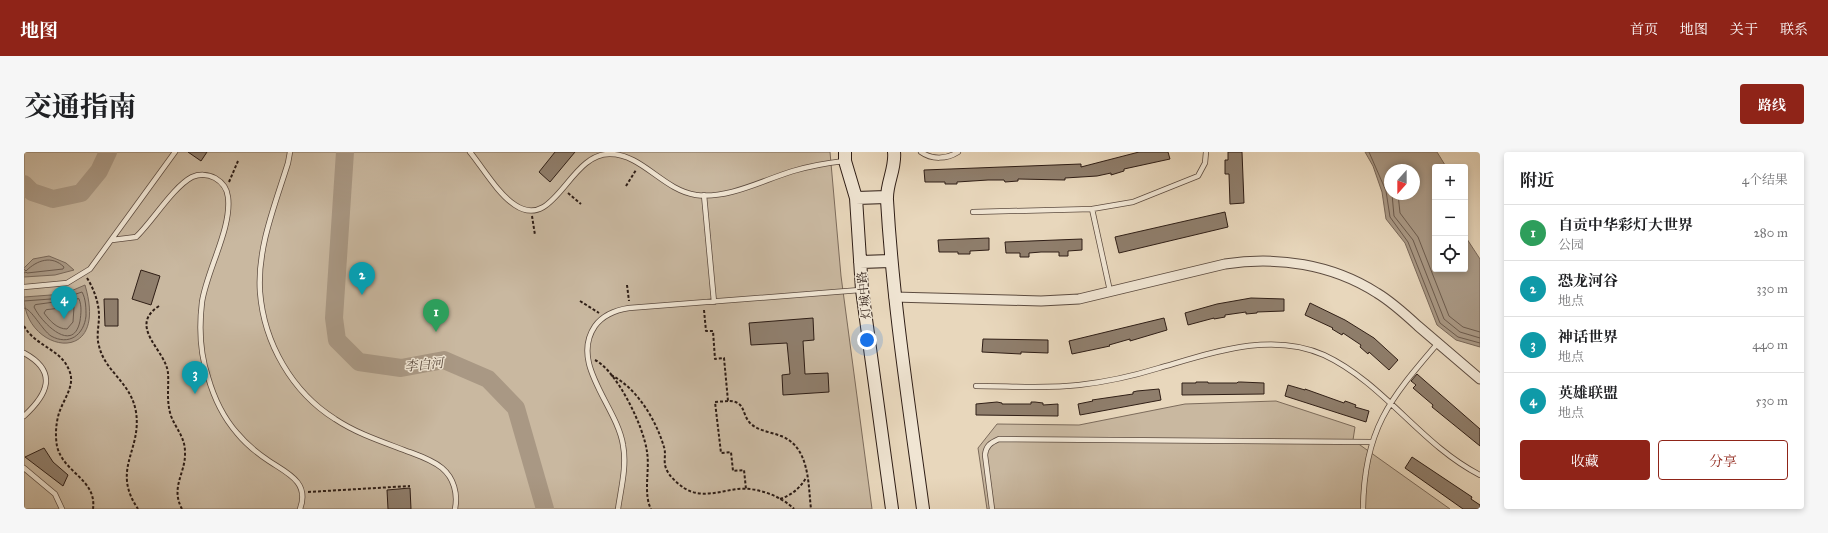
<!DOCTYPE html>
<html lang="zh">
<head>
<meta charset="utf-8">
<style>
  :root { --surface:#fff; --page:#f6f6f6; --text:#202124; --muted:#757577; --line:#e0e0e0; --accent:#8f2418 }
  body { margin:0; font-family:"IM FELL Great Primer","Noto Serif SC",serif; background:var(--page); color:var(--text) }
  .controls { position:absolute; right:12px; top:12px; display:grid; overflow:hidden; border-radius:4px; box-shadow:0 2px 6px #0003 }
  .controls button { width:36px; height:36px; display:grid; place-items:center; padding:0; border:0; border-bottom:1px solid var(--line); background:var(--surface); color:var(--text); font:20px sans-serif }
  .compass { position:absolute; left:1360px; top:12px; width:36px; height:36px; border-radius:50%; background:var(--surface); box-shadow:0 2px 6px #0003; rotate:201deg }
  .you { position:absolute; left:843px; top:188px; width:14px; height:14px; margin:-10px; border:3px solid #fff; border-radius:50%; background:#1a73e8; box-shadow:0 0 0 6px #1a73e833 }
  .badge { display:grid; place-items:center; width:26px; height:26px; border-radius:50%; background:var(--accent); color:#fff; font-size:13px; font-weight:700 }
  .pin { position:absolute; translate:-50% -33px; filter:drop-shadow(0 1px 2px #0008) }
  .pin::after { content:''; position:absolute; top:21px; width:14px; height:12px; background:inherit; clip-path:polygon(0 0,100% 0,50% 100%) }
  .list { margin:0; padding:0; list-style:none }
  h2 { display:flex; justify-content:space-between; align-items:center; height:52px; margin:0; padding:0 16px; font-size:17px }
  h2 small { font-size:13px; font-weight:400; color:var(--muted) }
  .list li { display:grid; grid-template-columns:26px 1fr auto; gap:12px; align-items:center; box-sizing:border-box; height:56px; padding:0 16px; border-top:1px solid var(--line) }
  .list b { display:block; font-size:15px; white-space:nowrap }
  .list p { margin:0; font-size:13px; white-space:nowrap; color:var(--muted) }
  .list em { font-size:13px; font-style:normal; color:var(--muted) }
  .actions { display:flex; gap:8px; padding:12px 16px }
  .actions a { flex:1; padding:9px 0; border:1px solid var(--accent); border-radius:4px; text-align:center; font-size:14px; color:var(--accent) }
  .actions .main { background:var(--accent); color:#fff }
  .icon { flex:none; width:22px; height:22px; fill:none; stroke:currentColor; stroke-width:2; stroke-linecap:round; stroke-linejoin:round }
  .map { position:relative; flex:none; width:1456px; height:357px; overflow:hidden; border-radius:4px }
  header { display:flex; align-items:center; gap:24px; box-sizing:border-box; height:56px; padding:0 20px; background:var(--accent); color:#fff }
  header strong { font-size:19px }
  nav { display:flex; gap:22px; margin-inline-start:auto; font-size:14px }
  .intro { display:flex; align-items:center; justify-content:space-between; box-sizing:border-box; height:96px; padding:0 24px }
  h1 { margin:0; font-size:28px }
  .button { padding:10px 18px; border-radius:4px; background:var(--accent); color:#fff; font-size:14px; font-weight:700 }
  main { display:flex; gap:24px; padding:0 24px }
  aside { flex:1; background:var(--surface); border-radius:4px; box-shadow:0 2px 6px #0003 }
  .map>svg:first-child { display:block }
</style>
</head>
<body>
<header>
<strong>地图</strong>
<nav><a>首页</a><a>地图</a><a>关于</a><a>联系</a></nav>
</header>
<div class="intro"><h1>交通指南</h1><a class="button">路线</a></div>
<main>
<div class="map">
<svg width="1456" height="357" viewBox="0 0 1456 357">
  <rect width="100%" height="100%" fill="#e8d7bc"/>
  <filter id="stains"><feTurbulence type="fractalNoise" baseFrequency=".005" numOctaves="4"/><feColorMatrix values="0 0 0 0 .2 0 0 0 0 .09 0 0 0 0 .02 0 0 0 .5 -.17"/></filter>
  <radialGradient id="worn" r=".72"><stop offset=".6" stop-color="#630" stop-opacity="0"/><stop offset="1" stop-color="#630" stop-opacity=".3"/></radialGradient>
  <!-- green -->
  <path fill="#c9b8a0" stroke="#7c6b5b" d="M0,0H806L817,124L848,357H0Z
    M1252,249L1331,275L1329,288L1426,357H963L954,296L973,272L1055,273L1161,252Z"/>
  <!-- water -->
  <path fill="#a99884" stroke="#786758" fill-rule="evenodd" d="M1341,0H1413L1421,13V15H1411V117H1441V84L1456,107V195L1432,188L1413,173L1381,91L1362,67L1358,40L1349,14ZM1366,18H1390V42H1366Z
    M25,104L42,111L50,118L31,123L0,125V116L9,107Z
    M61,133C86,217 0,200 0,145L40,142Z"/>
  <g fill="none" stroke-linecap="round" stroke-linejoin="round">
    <!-- shore -->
    <path stroke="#6c5b4d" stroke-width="1" d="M1345,0L1362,39L1366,65L1384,90L1416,171L1434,185L1456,191
      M1368,42L1370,64L1389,88L1420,167L1436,180L1456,186
      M1374,42L1376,61L1394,85L1425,164L1439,175L1456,180
      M0,117L2,119C13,108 28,103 40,115L39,117L3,121L2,120L0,121
      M55,147C58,154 57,162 56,169C49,203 17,170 10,155L11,153Z
      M0,149L40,146L58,140C62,147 62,157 62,164C60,183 45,194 27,184C18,178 7,156 0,156
      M50,155L49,170L43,177C33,177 26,169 20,161L22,158Z"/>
    <!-- river -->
    <path stroke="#a99884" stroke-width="18" d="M321,0L310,166L313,188L335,210L377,216L420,208L464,227L492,256L521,357
      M0,32L8,40L29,47L57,41L75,19L84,0"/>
  </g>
  <!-- building -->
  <path fill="#8f7e6c" stroke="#2f1e16" d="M164,0H183L177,9Z
    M531,0H551L526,30L515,20Z
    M1115,0H1144L1146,7L1100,17V19L1087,23V21L1073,24L1041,26V28L994,27V29L981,30L980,28H964L933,30V32H921V30H901L900,18L1057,12V15Z
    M1204,0H1218L1220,51L1206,52L1205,22H1201V8H1204Z
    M1201,60L1204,75L1095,101L1091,85Z
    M965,86V98L946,99V102H934V100H915L914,88Z
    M1058,87V98L1044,99V104H1035V100H1017L1005,101V105H996V101H982L981,90Z
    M117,118L136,124L127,153L108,147Z
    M1227,146L1260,147V159L1233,160V161L1222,162V160L1201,163V165L1190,167V166L1164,173L1161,161L1193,152Z
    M80,147H94V174H81Z
    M1286,151L1321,168L1350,186L1374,208L1365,218L1345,200L1344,202L1336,195L1337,193L1319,181L1318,183L1308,177L1309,176L1281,163Z
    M789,166L790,188L779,189L781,222L804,221L805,240L759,243L758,223L766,222L763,191L727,193L725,171Z
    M1140,166L1143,178L1106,189V187L1085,193L1086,194L1048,202L1045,189Z
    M959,187L1024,188V201L997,200V202L958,200Z
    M1393,222L1456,277V294L1408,255L1409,253L1389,236L1392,233L1387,229Z
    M1172,230H1184V231H1213L1214,230H1217L1240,231V242L1158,243V231H1172Z
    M1264,233L1281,238V237L1320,251L1321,249L1324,250L1332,253L1331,255L1345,259L1342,270L1261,244Z
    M1135,237L1137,248L1056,263L1054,252L1069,249L1068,248L1109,242V240L1113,239Z
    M973,250L978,251V252H1007V250H1011L1019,251V253L1034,252V264L952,263V252Z
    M20,296L29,310L44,323L39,334L1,305Z
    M1388,305L1448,345L1447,347L1456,353V357H1439L1381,316Z
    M386,336L387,357H364L363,338Z"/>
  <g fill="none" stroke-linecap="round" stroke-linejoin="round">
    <!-- service casing -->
    <g stroke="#5d4c40" stroke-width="6">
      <path id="service" d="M266,0L264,11C251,53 233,96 236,140C240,191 268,240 311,267C332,281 356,289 380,298C393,303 407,307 418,316C430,326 434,342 431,357
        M446,0C459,16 474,42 491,53C531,80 545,1 586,2C618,2 639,38 672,43C705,47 739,28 769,19C786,14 803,11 820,9
        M897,0C908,8 923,7 934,0
        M680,43L690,150
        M1068,57L1086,139
        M949,60L1068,57L1109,50L1174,24L1181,11L1182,0
        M88,88L112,85C128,70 149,35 168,25C175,22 184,22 191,26C198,30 203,36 204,45C208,76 183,118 178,150C175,175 176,201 184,225C190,246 199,265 213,281C222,292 233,301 245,309C263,321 286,330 276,357
        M0,135L43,131L66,117L151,0
        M0,201C35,220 23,243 0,264
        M952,234C986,234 1021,237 1055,233C1082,230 1109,224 1135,216C1187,201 1247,179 1300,203C1360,231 1397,293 1456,323
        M0,316L31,342L38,357
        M594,357C597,336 603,314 599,293C593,254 545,212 571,174C579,163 592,158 605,156L836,138
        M968,357L961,303C962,294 966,291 975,287L1348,290
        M1339,357C1340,278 1365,248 1414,191"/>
    </g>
    <!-- minor casing -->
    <g stroke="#5d4c40" stroke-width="11">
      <path id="minor" d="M870,145L1017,149L1055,147L1201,112C1253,104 1308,112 1353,141C1368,150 1381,162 1394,174C1414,191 1435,209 1456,227"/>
    </g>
    <!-- secondary casing -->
    <g stroke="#2f1e16" stroke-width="14">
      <path id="secondary" d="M821,0V9L832,46L838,138L868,357
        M870,0C872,16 862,32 863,48C869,151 885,254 899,357
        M832,46L863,45
        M836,110L867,109"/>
    </g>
    <!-- path -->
    <path stroke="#2f1e16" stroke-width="2" stroke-dasharray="3 2" stroke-linecap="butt" d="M205,30L214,9
      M602,34L612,18
      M544,41L557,52
      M508,64L511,83
      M63,126C70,137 75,151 75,164C75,174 72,184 75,194C81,220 107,230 112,260C118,299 87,317 114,357
      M603,133L605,149
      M556,149L575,161
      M135,154C103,175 142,198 144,221C145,235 142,249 147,264C152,277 161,285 161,300C162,321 146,335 158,357
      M680,158L682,179H689L691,207L700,206L704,249C722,249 717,261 726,271C734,279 747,280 757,284C786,295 784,332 787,357
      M0,174C11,194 37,197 45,218C52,233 40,246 35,261C32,271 31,283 33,294C39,321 73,327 69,357
      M571,208C593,219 620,275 623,300C626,317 619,342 627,357
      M587,223C613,236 632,268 640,295C642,301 640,307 641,313C643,323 653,331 660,336C677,347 696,339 714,337C733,335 757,344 770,357
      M704,249L691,250L697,301L707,300L709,319L720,318L722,337
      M284,340L386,334
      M756,347C768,343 776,336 782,326"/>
    <!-- service -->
    <use href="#service" stroke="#f0e5d3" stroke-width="4.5"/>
    <!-- minor -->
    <use href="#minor" stroke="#f0e5d3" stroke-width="9"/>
    <!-- secondary -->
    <use href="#secondary" stroke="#f0e5d3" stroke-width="12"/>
  </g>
  <g text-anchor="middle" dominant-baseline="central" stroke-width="3" stroke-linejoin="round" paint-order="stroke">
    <!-- street labels -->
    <g font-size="12" fill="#2f1e16" stroke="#f0e5d3">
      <text transform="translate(840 143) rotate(-96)">灯城中路</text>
    </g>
    <!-- water labels -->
    <g font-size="13" font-style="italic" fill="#5a493c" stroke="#f0e5d3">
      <text transform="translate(400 213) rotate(-6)">李白河</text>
    </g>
  </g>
  <rect width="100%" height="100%" filter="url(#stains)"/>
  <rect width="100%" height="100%" fill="url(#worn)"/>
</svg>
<div class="controls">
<button>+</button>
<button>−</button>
<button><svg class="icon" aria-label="locate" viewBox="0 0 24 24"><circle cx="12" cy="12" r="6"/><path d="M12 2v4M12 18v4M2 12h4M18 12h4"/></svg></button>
</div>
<svg class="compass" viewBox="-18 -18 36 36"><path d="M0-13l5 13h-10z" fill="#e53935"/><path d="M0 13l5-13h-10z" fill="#757577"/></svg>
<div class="you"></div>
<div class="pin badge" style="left:412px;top:180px;background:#2e9e5b">1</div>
<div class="pin badge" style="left:338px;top:143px;background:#0f9aa8">2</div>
<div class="pin badge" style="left:171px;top:242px;background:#0f9aa8">3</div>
<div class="pin badge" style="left:40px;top:167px;background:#0f9aa8">4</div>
</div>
<aside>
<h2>附近<small>4个结果</small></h2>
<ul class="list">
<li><span class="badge" style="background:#2e9e5b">1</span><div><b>自贡中华彩灯大世界</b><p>公园</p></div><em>280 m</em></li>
<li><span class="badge" style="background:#0f9aa8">2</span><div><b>恐龙河谷</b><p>地点</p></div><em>330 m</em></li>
<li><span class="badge" style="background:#0f9aa8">3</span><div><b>神话世界</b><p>地点</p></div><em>440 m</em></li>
<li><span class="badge" style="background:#0f9aa8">4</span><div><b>英雄联盟</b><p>地点</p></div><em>530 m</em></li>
</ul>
<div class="actions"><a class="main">收藏</a><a>分享</a></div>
</aside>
</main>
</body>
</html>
